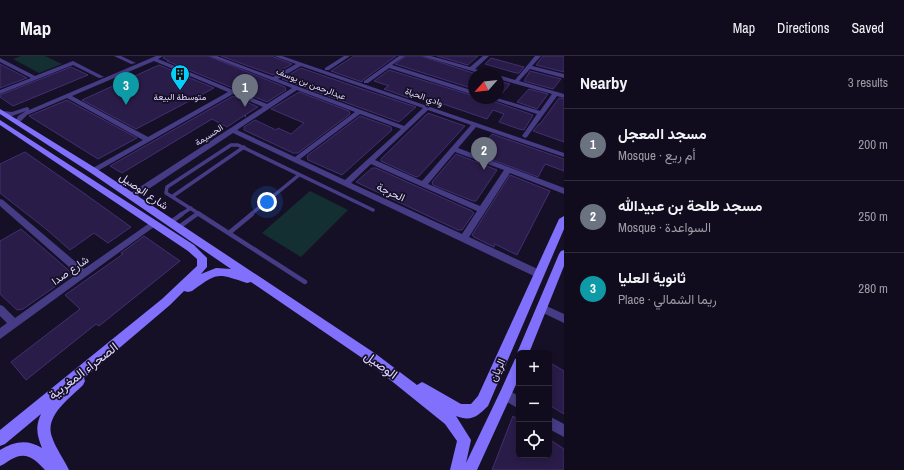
<!DOCTYPE html>
<html lang="en">
<head>
<meta charset="utf-8">
<style>
  :root { --surface:#100c1d; --page:#191526; --text:#f1f3f6; --muted:#9c9ba4; --line:#302c3b; --accent:#8c9099 }
  body { margin:0; font-family:"Archivo Narrow",Vazirmatn,sans-serif; background:var(--page); color:var(--text) }
  .controls { position:absolute; right:12px; bottom:12px; display:grid; overflow:hidden; border-radius:6px; box-shadow:0 2px 6px #0003 }
  .controls button { width:36px; height:36px; display:grid; place-items:center; padding:0; border:0; border-bottom:1px solid var(--line); background:var(--surface); color:var(--text); font:20px sans-serif }
  .compass { position:absolute; left:468px; top:12px; width:36px; height:36px; border-radius:50%; background:var(--surface); box-shadow:0 2px 6px #0003; rotate:243deg }
  .you { position:absolute; left:267px; top:146px; width:14px; height:14px; margin:-10px; border:3px solid #fff; border-radius:50%; background:#1a73e8; box-shadow:0 0 0 6px #1a73e833 }
  .badge { display:grid; place-items:center; width:26px; height:26px; border-radius:50%; background:var(--accent); color:#fff; font-size:13px; font-weight:700 }
  .pin { position:absolute; translate:-50% -33px; filter:drop-shadow(0 1px 2px #0008) }
  .pin::after { content:''; position:absolute; top:21px; width:14px; height:12px; background:inherit; clip-path:polygon(0 0,100% 0,50% 100%) }
  .list { margin:0; padding:0; list-style:none }
  h2 { display:flex; justify-content:space-between; align-items:center; height:52px; margin:0; padding:0 16px; font-size:17px }
  h2 small { font-size:13px; font-weight:400; color:var(--muted) }
  .list li { display:grid; grid-template-columns:26px 1fr auto; gap:12px; align-items:center; box-sizing:border-box; height:72px; padding:0 16px; border-top:1px solid var(--line) }
  .list b { display:block; font-size:15px; white-space:nowrap }
  .list p { margin:0; font-size:13px; white-space:nowrap; color:var(--muted) }
  .list em { font-size:13px; font-style:normal; color:var(--muted) }
  .icon { flex:none; width:22px; height:22px; fill:none; stroke:currentColor; stroke-width:2; stroke-linecap:round; stroke-linejoin:round }
  .map { position:relative; flex:none; width:564px; height:414px; overflow:hidden }
  header { display:flex; align-items:center; gap:24px; box-sizing:border-box; height:56px; padding:0 20px; background:var(--surface); border-bottom:1px solid var(--line) }
  header strong { font-size:19px }
  nav { display:flex; gap:22px; margin-inline-start:auto; font-size:14px }
  main { display:flex }
  aside { flex:1; background:var(--surface) }
  .map>svg:first-child { display:block }
</style>
</head>
<body>
<header>
<strong>Map</strong>
<nav><a>Map</a><a>Directions</a><a>Saved</a></nav>
</header>
<main>
<div class="map">
<svg width="564" height="414" viewBox="0 0 564 414">
  <rect width="100%" height="100%" fill="#161027"/>
  <!-- green -->
  <path fill="#132f31" d="M21,0H45L62,8L39,17L13,3Z
    M310,135L348,154L301,201L262,177Z"/>
  <!-- building -->
  <path fill="#291c48" stroke="#422f73" d="M164,0H208L285,31L286,34L267,46L167,5H169L163,2Z
    M221,0H271L292,8L273,19Z
    M354,0H396L363,24L362,26L331,15Z
    M406,0H421L476,18H474V33L395,8Z
    M437,0H478L468,9Z
    M543,0H564V16L536,9Z
    M491,2L524,11L519,17H516L485,8Z
    M0,8L27,22L0,32Z
    M159,9L214,32L136,73L82,44Z
    M71,11L88,19L13,50L0,41V39Z
    M301,12L362,33L416,51L399,66L282,23Z
    M389,14L474,40V42H484L533,59L524,74L519,73L499,66L504,58L493,54L487,63L408,36L412,43L384,33L389,30L374,25Z
    M530,15L561,23L553,33L524,25Z
    M498,25L510,28L499,41H498Z
    M529,33L548,38L537,53L517,46Z
    M299,36L349,55L350,58L298,97H293L244,74V71L255,64L276,74L278,72L291,78L304,67L271,53Z
    M233,40L258,51L245,59L246,60L245,61V59L227,71L212,63L122,117L110,110Z
    M559,42L564,43V86L533,75L539,68H540Z
    M67,44L128,77L137,82L98,103L29,60Z
    M428,57L465,70L419,120L416,121L381,105V103Z
    M360,60L391,71L392,74L342,119L308,104L307,100Z
    M492,78L564,103V115L545,108L538,121L477,98Z
    M25,96L85,138L131,171L108,187L94,177L70,194L46,173L0,137V108Z
    M456,98L497,114L476,145H473L433,129L432,126Z
    M372,112H376L472,155L474,157L462,174H458L356,126Z
    M510,119L550,135L517,199L495,188L494,191L474,181L472,179Z
    M21,173L73,218L23,253L17,254L0,238V185Z
    M144,180L180,205L99,270L96,268L26,324L11,306L80,253L65,239L123,198L121,197Z
    M549,306L564,315V358L549,349Z
    M513,360L519,364V399H549V383L564,393V414H492Z"/>
  <g fill="none" stroke-linecap="round" stroke-linejoin="round">
    <!-- lane-far1 -->
    <path stroke="#453c85" stroke-width="3.5" d="M173,140L244,91
      M180,159L191,152
      M196,159L199,157
      M201,159L166,137L167,131L231,89H238L373,154
      M250,159L299,119"/>
    <!-- lane -->
    <path stroke="#453c85" stroke-width="4.5" d="M199,158L305,226
      M171,166L182,158
      M179,171L197,158
      M229,177L252,158"/>
    <!-- street -->
    <path fill="#453c85" fill-rule="evenodd" d="M114,0H121L136,7L131,8Z
      M156,0H163L158,3L267,48L292,32L209,0H217L273,21L296,8L274,0H282L564,97V101L476,71L458,92L564,132V138L510,117L469,181L542,215L544,218L542,221H536L233,77L135,142H129L128,140L129,138L263,51L233,38L94,117H91V113L143,84L67,42L27,59L18,68L15,66L18,60L26,55L12,60L0,57L3,55L12,56L27,51L29,52V54ZM154,5L228,36L148,81L72,40ZM301,10L423,52L404,70L278,23ZM297,34L355,56L295,101L237,74ZM428,54L471,69L422,125L375,104ZM360,58L401,73L345,124L300,103ZM455,96L504,114L480,150L428,128ZM371,108L477,155L462,178L351,127Z
      M344,0H350L329,14H325V12Z
      M399,0H405L392,9L474,35V39L389,12L368,27H364V25Z
      M422,0H431L470,11L483,0H489L475,13L491,18H482Z
      M535,0H541L532,10L564,18V22L530,13L519,25L564,38V42L557,40L527,81L525,82L522,80L537,58L488,42H497L540,55L552,38L498,23V19L515,24Z
      M0,2L35,20L73,5L104,21L99,22L73,9L0,38V34L31,22L0,6Z
      M0,143L3,144L84,213L151,166L154,165L158,168L0,283V272L7,267L0,260V249L3,250L15,262L77,218L0,150Z
      M542,248L564,258V267L539,255L537,252L539,249Z
      M506,333L519,340V353L502,343L500,339L502,335Z
      M549,360L564,368V381L549,373Z"/>
    <!-- secondary -->
    <path fill="#8070fc" fill-rule="evenodd" d="M0,53L97,113L376,298L417,329L422,326L426,328L461,348H471L478,340L559,163L564,160V173L488,350C478,360 471,366 456,360L471,384L466,407L501,334L515,303L519,301V322L477,414H450L457,385L445,368L368,306L251,226L247,227C217,217 218,216 192,235L188,236L184,235L170,249L84,322L85,325L83,329C70,342 44,360 52,381C56,393 64,403 69,414H45C37,405 27,395 14,402C9,404 5,408 0,410V394C14,385 28,383 42,392C37,379 35,371 41,358L5,388L0,390V374L162,243L197,210V203L188,195L0,69V64L194,189L207,202V211L201,218L216,212L231,213L91,117L0,58Z
      M564,194V210L529,297H519V301L517,297L559,198L561,195Z"/>
  </g>
  <!-- icons -->
  <defs>
    <g id="building-pin" transform="scale(1)"><path d="M0 17L-7.5 6A9.5 9.5 0 1 1 7.5 6Z" fill="#07cdfa" stroke="#161027"/><path d="M-4-6H4V6H1V3H-1V6H-4ZM-2.5-4.3h1.7v1.8h-1.7ZM.8-4.3h1.7v1.8H.8ZM-2.5-1h1.7V.8h-1.7ZM.8-1h1.7V.8H.8Z" fill="#111"/></g>
  </defs>
  <g fill-rule="evenodd">
    <use href="#building-pin" x="180" y="18"/>
  </g>
  <g text-anchor="middle" dominant-baseline="central" stroke-width="3.5" stroke-linejoin="round" paint-order="stroke">
    <!-- far-street labels -->
    <g font-size="9" fill="#dfd7fe" stroke="#161027">
      <text transform="translate(311 28) rotate(21)">عبدالرحمن بن يوسف</text>
      <text transform="translate(424 41) rotate(19)">وادي الحياة</text>
      <text transform="translate(209 79) rotate(-33)">الحسيمة</text>
    </g>
    <!-- far-poi labels -->
    <g font-size="9" fill="#dfd7fe" stroke="#161027">
      <text x="180" y="41">متوسطة البيعة</text>
    </g>
    <!-- street labels -->
    <g font-size="11" fill="#dfd7fe" stroke="#161027">
      <text transform="translate(144 135) rotate(34)">شارع الوصيل</text>
      <text transform="translate(391 136) rotate(25)">الحرجة</text>
      <text transform="translate(70 214) rotate(-35)">شارع صدا</text>
      <text transform="translate(497 314) rotate(-66)">الريان</text>
    </g>
    <!-- near-street labels -->
    <g font-size="13" fill="#dfd7fe" stroke="#161027">
      <text transform="translate(381 309) rotate(36)">الوصيل</text>
      <text transform="translate(83 315) rotate(-38)">الصحراء المغربية</text>
    </g>
  </g>
</svg>
<div class="controls">
<button>+</button>
<button>−</button>
<button><svg class="icon" aria-label="locate" viewBox="0 0 24 24"><circle cx="12" cy="12" r="6"/><path d="M12 2v4M12 18v4M2 12h4M18 12h4"/></svg></button>
</div>
<svg class="compass" viewBox="-18 -18 36 36"><path d="M0-13l5 13h-10z" fill="#e53935"/><path d="M0 13l5-13h-10z" fill="#9c9ba4"/></svg>
<div class="you"></div>
<div class="pin badge" style="left:245px;top:51px;background:#6b7280">1</div>
<div class="pin badge" style="left:484px;top:114px;background:#6b7280">2</div>
<div class="pin badge" style="left:126px;top:49px;background:#0f9aa8">3</div>
</div>
<aside>
<h2>Nearby<small>3 results</small></h2>
<ul class="list">
<li><span class="badge" style="background:#6b7280">1</span><div><b>مسجد المعجل</b><p>Mosque · أم ريع</p></div><em>200 m</em></li>
<li><span class="badge" style="background:#6b7280">2</span><div><b>مسجد طلحة بن عبيدالله</b><p>Mosque · السواعدة</p></div><em>250 m</em></li>
<li><span class="badge" style="background:#0f9aa8">3</span><div><b>ثانوية العليا</b><p>Place · ريما الشمالي</p></div><em>280 m</em></li>
</ul>
</aside>
</main>
</body>
</html>
